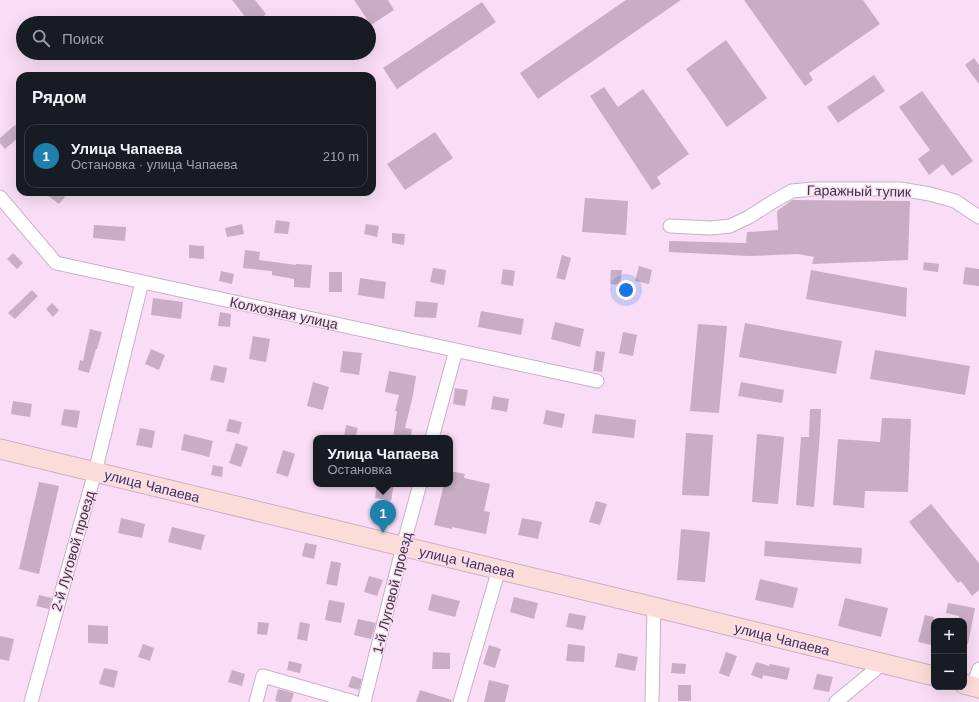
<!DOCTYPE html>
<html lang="ru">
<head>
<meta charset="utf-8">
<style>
  :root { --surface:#171b24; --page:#20242c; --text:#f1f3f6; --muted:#9ea1a6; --line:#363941; --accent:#1f80ac }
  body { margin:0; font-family:Helvetica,sans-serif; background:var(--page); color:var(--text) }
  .controls { position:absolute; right:12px; bottom:12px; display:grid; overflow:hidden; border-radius:8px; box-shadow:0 4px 16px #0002 }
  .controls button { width:36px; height:36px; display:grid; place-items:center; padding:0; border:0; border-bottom:1px solid var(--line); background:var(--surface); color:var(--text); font:20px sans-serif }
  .you { position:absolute; left:626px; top:290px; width:14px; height:14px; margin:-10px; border:3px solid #fff; border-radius:50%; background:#1a73e8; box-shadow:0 0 0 6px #1a73e833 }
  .badge { display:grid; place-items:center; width:26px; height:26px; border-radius:50%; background:var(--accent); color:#fff; font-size:13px; font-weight:700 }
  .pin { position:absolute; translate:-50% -33px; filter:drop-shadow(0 1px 2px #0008) }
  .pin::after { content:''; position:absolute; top:21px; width:14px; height:12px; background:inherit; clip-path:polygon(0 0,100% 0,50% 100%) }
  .popup { position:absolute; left:313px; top:435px; width:140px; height:52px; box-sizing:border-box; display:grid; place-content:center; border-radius:8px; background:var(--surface); filter:drop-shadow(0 1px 3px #0005); font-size:13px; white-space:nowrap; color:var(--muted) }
  .popup b { font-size:15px; color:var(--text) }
  .popup::after { content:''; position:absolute; left:50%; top:100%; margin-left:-8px; border:8px solid transparent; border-top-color:var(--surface) }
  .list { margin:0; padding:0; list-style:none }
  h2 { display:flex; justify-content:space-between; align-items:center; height:52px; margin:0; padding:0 16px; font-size:17px }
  h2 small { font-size:13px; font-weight:400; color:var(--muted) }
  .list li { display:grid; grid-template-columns:26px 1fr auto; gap:12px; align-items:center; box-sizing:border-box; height:64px; margin:0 8px 8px; padding:0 8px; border:1px solid var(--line); border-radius:12px }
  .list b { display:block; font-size:15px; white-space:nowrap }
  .list p { margin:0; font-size:13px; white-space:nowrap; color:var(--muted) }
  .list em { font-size:13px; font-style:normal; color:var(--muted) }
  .icon { flex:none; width:22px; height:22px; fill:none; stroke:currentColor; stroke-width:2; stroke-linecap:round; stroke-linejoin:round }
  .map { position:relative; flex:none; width:979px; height:702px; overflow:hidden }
  .search { position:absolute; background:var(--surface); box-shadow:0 4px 16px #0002; left:16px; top:16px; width:360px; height:44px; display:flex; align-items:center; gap:10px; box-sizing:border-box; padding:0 14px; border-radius:22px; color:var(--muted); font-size:15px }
  .panel { position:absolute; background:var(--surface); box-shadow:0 4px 16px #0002; left:16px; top:72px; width:360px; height:124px; border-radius:12px }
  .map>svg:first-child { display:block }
</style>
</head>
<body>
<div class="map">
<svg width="979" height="702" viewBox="0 0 979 702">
  <rect width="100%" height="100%" fill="#f9ddf6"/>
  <!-- building -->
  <path fill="#c8adc5" d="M232,0H255L266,14L255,23H250Z
    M354,0H388L394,10L371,25Z
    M626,0H681L538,99L520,73Z
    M744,0H863L880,24L809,73L813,80L805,86Z
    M482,2L496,22L397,89L383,68Z
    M726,40L767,98L727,127L686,69Z
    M974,58L979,65V84L965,65Z
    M874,75L885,91L838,123L827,107Z
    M604,87L618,107L643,89L689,154L657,177L661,184L652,190L590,96Z
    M922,91L973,161L952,176L943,164L929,175L918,159L930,150L899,107Z
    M15,125L20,131V136L5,149L0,143V138Z
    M435,132L453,158L405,190L387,164Z
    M43,192H58L65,197L59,204Z
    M585,198L628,201L626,235L582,232Z
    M792,200L910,201L908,260L812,264L814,257L798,254L749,256L669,252V241L746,243L747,232L778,230L777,211Z
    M276,220L290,222L288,234L274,233Z
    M242,224L244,234L227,237L225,228Z
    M366,224L379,226L377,237L364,234Z
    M94,225L126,227L125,241L93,238Z
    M392,233L405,234L404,245L392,243Z
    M189,245L204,246V259L189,258Z
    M245,250L260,252L259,260L296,265V264L312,265L310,288L294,287V279L272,275V271L243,268Z
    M13,253L23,263L17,269L7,259Z
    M562,255L571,258L565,280L556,278Z
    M924,262L939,264L938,272L923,270Z
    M639,266L652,270L649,284L635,281Z
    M965,267L979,269V286L963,284Z
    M433,268L446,270L444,285L430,282Z
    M503,269L515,271L513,286L501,284Z
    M611,270H622L620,285L610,284Z
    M811,270L907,288L906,317L806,299Z
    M221,271L234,274L232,284L219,281Z
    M329,272H342V292H329Z
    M360,278L386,282L384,299L358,295Z
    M32,290L38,296L15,319L8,313Z
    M153,298L183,302L181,319L151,315Z
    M416,301L438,303L436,318L414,317Z
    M52,303L59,310L53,317L46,309Z
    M481,311L524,319L521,335L478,327Z
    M220,312L231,314L230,327L218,326Z
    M555,322L584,329L580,347L551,339Z
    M745,323L842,341L836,374L739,357Z
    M698,324L727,326L719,413L690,411Z
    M90,329L102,332L97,349H96L89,373L78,370L80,360L83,361Z
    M623,332L637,335L633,356L619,353Z
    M253,336L270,339L266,362L249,359Z
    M151,349L165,355L159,370L145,364Z
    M875,350L970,366L965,395L870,379Z
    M343,351L362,353L359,375L340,372Z
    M596,351L605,352L602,372L593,371Z
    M214,365L227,368L224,383L210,380Z
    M389,371L416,376L413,395L405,428L412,429L411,438H393L397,411H395L399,395L385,392Z
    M313,382L329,387L323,410L307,406Z
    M741,382L784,390L782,403L738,396Z
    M455,388L468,390L465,406L453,404Z
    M493,396L509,399L507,412L491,409Z
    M13,401L32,404L30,417L11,414Z
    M64,409L80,411L77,428L61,425Z
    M810,409H821L820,433L814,507L796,505L801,437H809Z
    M546,410L565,414L562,428L543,424Z
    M595,414L636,420L634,438L592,433Z
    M882,418L911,419L908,492L865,491L864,508L833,505L838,439L880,442Z
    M229,419L242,422L239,434L226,431Z
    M346,425L358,428L355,438H350L344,436Z
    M140,428L155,431L152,448L136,445Z
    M686,433L713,435L709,496L682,495Z
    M184,434L213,441L209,457L181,450Z
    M757,434L784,437L778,504L752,502Z
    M236,443L248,447L241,467L229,463Z
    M283,450L295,454L288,477L276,473Z
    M213,465L223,467L222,477L211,475Z
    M450,471L465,474L464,478L490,484L484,511L490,512L486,534L452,527V529L434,525L444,484H450Z
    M39,482L59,486L39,574L19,569Z
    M377,484H394L391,501L375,498Z
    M596,501L607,504L600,525L589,522Z
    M931,504L979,563V590L972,596L961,581L958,583L909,522Z
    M121,518L145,524L142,538L118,533Z
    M522,518L542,522L538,539L518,535Z
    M172,527L205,535L201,550L168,542Z
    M681,529L710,532L705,582L677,580Z
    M765,541L862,548L861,564L764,556Z
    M305,543L317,545L314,559L302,556Z
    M331,561L341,563L337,586L326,584Z
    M369,576L383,580L377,596L364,592Z
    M760,579L798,588L793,608L755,600Z
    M432,594L460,601L455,617L428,610Z
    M39,595L52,598L49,609L36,606Z
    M514,597L538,603L534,619L510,612Z
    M845,598L888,608L881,637L838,626Z
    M329,600L345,603L341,623L325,620Z
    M948,603L975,608L968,644H964V621H958L959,616L946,613Z
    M569,613L586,616L583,630L566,627Z
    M925,615L934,617V638L932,645L918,642Z
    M358,619L376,623L371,639L354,635Z
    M258,622L269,623L267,635L257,634Z
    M300,622L310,624L307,641L297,639Z
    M88,625L108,626V644L88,643Z
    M0,636L14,639L9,661L0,659Z
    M143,644L154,648L150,661L138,657Z
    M568,644L585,646L584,662L566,661Z
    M489,645L501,649L495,668L483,664Z
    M433,652L450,653V669H432Z
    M726,652L737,656L729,677L719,673Z
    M618,653L638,657L635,671L615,667Z
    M289,661L302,664L300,673L287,670Z
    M756,662L769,666L770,664L790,668L787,680L763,675L762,679L751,675Z
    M672,663L686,664L685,674L671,673Z
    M104,668L118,671L114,688L99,684Z
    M232,670L245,674L242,686L228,682Z
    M817,674L833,677L829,692L813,689Z
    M352,676L362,679L359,690L348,687Z
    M489,680L509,685L505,702H484Z
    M678,685H691V701H678Z
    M278,689L294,693L291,702H280L275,701Z
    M420,690L452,700L451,702H416Z"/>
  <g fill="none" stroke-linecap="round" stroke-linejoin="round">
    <!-- street casing -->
    <g stroke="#caafc7" stroke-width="15">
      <path id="street" d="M0,197L56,263L597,381
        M670,226L711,228L730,226L749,217L774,201L792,191L813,189H900L930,194L955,201L979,217
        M432,438L456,350
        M973,686L979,669
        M31,702L95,472L142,282
        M256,702L263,676L354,702
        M364,702L403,546L420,484
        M460,702L499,569
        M652,702L654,607
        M836,702L882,664"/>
    </g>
    <!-- secondary casing -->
    <g stroke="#caafc7" stroke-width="21">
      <path id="secondary" d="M0,449L654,607L934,676
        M964,684L979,688"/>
    </g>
    <!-- street -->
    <use href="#street" stroke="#fff" stroke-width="13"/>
    <!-- secondary -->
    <use href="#secondary" stroke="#fcdcd9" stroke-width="19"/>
  </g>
  <g text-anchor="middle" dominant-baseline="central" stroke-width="3" stroke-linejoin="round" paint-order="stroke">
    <!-- street labels -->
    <g font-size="14" fill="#40353f" stroke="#f9ddf6">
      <text transform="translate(859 191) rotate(1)">Гаражный тупик</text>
      <text transform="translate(284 313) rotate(12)">Колхозная улица</text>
      <text transform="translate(152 486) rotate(14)">улица Чапаева</text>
      <text transform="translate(73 551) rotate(-74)">2-й Луговой проезд</text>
      <text transform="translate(467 562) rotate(13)">улица Чапаева</text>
      <text transform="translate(392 593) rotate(-76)">1-й Луговой проезд</text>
      <text transform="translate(782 639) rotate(14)">улица Чапаева</text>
    </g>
  </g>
</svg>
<div class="controls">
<button>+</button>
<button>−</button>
</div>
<div class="you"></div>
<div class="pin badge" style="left:383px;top:533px">1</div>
<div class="popup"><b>Улица Чапаева</b>Остановка</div>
<div class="search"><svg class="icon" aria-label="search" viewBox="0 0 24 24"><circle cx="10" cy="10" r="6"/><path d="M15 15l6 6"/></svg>Поиск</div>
<section class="panel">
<h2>Рядом<small></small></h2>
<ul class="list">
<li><span class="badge">1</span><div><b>Улица Чапаева</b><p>Остановка · улица Чапаева</p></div><em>210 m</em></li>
</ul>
</section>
</div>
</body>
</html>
